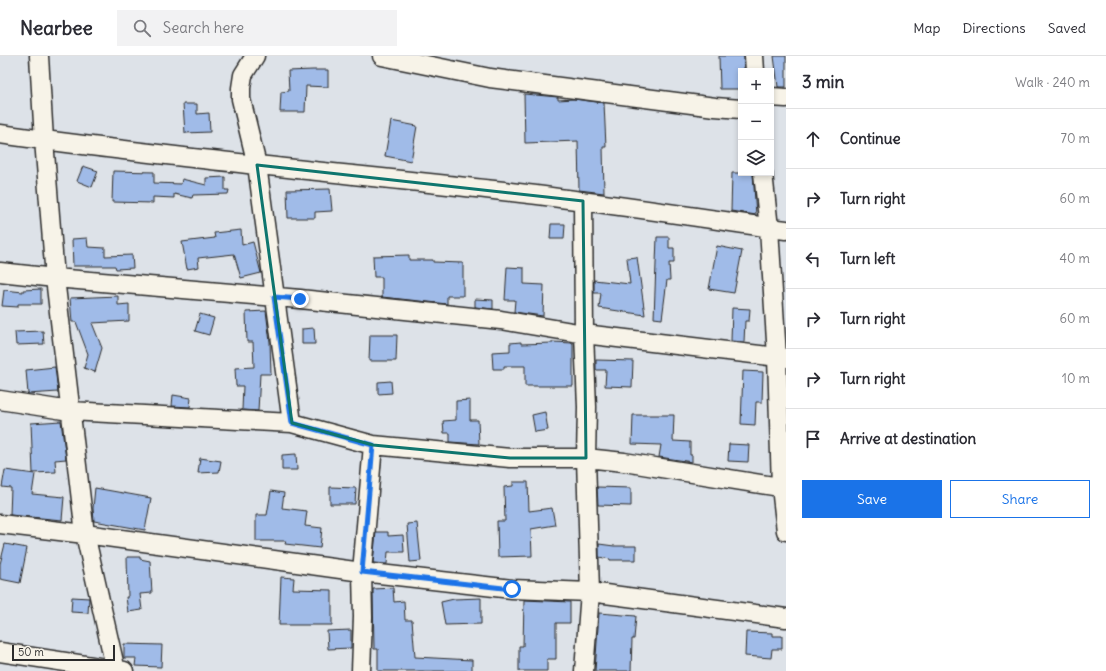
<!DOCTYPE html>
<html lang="en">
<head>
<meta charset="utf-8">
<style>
  :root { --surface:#fff; --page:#f2f2f3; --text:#2b2b33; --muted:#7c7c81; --line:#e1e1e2; --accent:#1a73e8 }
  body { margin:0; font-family:Delius,sans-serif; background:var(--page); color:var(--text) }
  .controls { position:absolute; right:12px; top:12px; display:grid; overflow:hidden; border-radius:0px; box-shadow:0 2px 6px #0003 }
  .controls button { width:36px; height:36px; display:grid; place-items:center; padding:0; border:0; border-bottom:1px solid var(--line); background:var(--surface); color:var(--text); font:20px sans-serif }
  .scale { position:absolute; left:12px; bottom:10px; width:103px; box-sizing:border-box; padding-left:4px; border:2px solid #2b2b2b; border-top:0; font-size:11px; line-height:14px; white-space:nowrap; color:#2b2b2b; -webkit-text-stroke:3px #f7f3e8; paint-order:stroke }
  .stop { position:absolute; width:12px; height:12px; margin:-9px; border:3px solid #1a73e8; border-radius:50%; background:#fff }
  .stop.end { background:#1a73e8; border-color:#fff; box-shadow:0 1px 4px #0008 }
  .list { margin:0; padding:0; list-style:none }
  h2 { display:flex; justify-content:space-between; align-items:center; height:52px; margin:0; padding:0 16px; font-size:17px }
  h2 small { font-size:13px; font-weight:400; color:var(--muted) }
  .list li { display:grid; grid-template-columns:26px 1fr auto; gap:12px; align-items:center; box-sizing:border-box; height:60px; padding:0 16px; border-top:1px solid var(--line) }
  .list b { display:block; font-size:15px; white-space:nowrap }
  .list em { font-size:13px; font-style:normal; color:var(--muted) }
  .actions { display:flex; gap:8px; padding:12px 16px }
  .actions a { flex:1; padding:9px 0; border:1px solid var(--accent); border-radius:0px; text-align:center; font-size:14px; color:var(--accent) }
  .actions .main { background:var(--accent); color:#fff }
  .icon { flex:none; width:22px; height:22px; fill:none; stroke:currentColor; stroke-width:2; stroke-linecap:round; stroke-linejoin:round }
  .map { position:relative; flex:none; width:786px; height:615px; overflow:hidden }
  header { display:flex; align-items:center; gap:24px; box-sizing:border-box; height:56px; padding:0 20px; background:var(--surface); border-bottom:1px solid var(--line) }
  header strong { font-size:19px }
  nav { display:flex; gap:22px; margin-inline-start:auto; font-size:14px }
  .search { width:280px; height:36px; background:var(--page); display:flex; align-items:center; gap:10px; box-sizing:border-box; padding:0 14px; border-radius:0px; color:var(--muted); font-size:15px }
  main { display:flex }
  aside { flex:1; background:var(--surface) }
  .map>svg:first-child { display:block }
</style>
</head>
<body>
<header>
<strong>Nearbee</strong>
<div class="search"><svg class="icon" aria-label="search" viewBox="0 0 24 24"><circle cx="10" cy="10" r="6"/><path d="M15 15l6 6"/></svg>Search here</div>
<nav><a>Map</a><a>Directions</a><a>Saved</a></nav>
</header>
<main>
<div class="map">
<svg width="786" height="615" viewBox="0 0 786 615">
  <rect width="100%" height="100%" fill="#dde2e8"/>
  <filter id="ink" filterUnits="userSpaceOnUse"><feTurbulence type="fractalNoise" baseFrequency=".025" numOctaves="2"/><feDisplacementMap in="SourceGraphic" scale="8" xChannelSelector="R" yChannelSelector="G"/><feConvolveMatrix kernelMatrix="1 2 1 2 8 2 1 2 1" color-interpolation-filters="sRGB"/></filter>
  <g filter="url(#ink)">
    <!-- building -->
    <path fill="#a0bbe8" stroke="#2b2b2b" d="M719,0H744V15H741V33H720Z
      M774,0H786V31H778Z
      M313,14H328V31L306,30L305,56H280L281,36L289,35L288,15Z
      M524,38L558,41V44L574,43L604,47L606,91H603L604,137L579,134L578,85L525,87Z
      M183,48H197V58L209,57L210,76L185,77Z
      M391,65L417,70L411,105L385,100Z
      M83,110L98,115L92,131L77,125Z
      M113,115L154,116V127L181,128L182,123L206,129V122L225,121V134H229L228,138L193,139L192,142L174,138V142L153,141V147L112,146Z
      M732,117H753L756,159L731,155Z
      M330,133L332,155L315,156V162H288L287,134Z
      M551,168H565L564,183H550Z
      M241,174L242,189L253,186L261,217L241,222L234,198L198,202L199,211L187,213L182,186L215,182L214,177Z
      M657,181H669V192H674V207H669L670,224H667L662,263L654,262Z
      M87,182L88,191L105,192V200L132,199L133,212L116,213L115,210H73L72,183Z
      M717,190L742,195L734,237L709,233Z
      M409,199V204H433V206L463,207V240H447V248L382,241V221H374L373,200Z
      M637,201L645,259L599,252L601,237H594V224L630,228L627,202Z
      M507,211L524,212V228L544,229L543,260L514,256L515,244H505Z
      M41,233V248H18V251L2,250L4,234L23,236V234Z
      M118,240V249L129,248V265L92,267L102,292L95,316L84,312L88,298L76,266H72L70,242Z
      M475,243L493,244V253L475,251Z
      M732,252L750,253L749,265H745L744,286L731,285Z
      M266,255L270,286L271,318H260L258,355L242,354L243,330H236L235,312L254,311L253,286H247L246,256Z
      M200,258L214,262L209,279L195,275Z
      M314,272L315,288H302V273Z
      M43,275L44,288L16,289L15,276Z
      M370,279H397L396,305H369Z
      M521,286V288L553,287V286L573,287V330H525V310H504V313H493L492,296L510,295V287Z
      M596,304L633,305L632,331L605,330L606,314H596Z
      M55,311L58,336L28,338L26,314Z
      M743,315L763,316L762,346H756L755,369L741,368Z
      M391,325L392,337L378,338V326Z
      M173,339L191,342L190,351L172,350Z
      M470,344V364H478L479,388L450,386V377H444L443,365L456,364V345Z
      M545,356L548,374L535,376L532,359Z
      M633,359H674L673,385L690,386V399H692V406L659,401L661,389L632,388Z
      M61,365L66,403L55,404L56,416L33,417L31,367Z
      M729,388L749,389L748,406L728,405Z
      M296,398L297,414H282V399Z
      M200,402L221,405L219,416L198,417Z
      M5,414L35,418L32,438L64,441L62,464L10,459L11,432L2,431Z
      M513,426H528L529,455L552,452L555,469L531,473L532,500L498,501L497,465H505L504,431L513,430Z
      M330,431L356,432L355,448H330Z
      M597,431L631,432V450L598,449Z
      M95,432L151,442L145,474L94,465L93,452Z
      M271,435L284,437L282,452L307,455L305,470L322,472L320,492L285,488L286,485H256V459H267Z
      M417,467L421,505L410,506L407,468Z
      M376,476H388V480L403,479L404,496H388L387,508L373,507Z
      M5,488L27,492L20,527L0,523V508Z
      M599,488L614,490H636V504H610V503L599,501Z
      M127,501H140V503L150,505L152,537L140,538L142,554L128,556L126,541H128Z
      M281,521L294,522L293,533L332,534V569H279Z
      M393,532L394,546L404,545L405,564H412L415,601L472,604V615H378V593H374L373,533Z
      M72,541L89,542L88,557L71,556Z
      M481,542V568L445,569L441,546L454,543Z
      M524,544L570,546V567H556V603H547V615H519V590H523Z
      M599,557L636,560L634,583H632L631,615H595Z
      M351,574V592L328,593L327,575Z
      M746,576L773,577V580H782V593H772L771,602L745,600Z
      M124,588L162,589L161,611L135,610L136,602H124Z"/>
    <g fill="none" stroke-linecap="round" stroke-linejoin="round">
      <!-- minor casing -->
      <g stroke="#2b2b2b" stroke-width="21">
        <path id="minor" d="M39,0L44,84L55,222L85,478L116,615
          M255,0L243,19L241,32V43L257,109L292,367
          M382,0L490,22L715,51L741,53
          M754,0L755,15
          M771,41L786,42
          M0,78C164,101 330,116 494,134C592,145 689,160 786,174
          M763,117L769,172L777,301L781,431L786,475
          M583,145L584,278L587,351L586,402L590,536L584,615
          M0,216L55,222L300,243L501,264L584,278L786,302
          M0,344L70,355L292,367L373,389L510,402H586L624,406L786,432
          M0,468L85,478L362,516L512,533L590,536L786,562
          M0,596L124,615
          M361,615L363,561L362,516L373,389"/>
      </g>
      <!-- minor -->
      <use href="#minor" stroke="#f7f3e8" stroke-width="18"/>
    </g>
  </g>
  <g fill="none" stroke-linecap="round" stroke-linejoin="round" filter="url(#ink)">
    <!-- route -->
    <path stroke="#1a73e8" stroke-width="5" d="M300,243L274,241L292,367L373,389L362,516L512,533"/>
  </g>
  <!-- marked area -->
  <path fill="none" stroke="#0f766e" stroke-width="3" stroke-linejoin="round" d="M257,109L583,145L586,402H510L373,389L292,367Z"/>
</svg>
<div class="controls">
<button>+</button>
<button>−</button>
<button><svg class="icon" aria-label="layers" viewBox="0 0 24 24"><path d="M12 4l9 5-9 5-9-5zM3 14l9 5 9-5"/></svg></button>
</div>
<div class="scale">50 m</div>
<div class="stop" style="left:512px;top:533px"></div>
<div class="stop end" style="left:300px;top:243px"></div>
</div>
<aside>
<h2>3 min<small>Walk · 240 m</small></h2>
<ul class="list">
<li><svg class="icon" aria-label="ahead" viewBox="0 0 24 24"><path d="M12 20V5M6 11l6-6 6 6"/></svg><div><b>Continue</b></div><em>70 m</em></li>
<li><svg class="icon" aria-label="right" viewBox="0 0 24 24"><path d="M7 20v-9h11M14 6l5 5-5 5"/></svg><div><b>Turn right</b></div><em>60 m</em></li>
<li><svg class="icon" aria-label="left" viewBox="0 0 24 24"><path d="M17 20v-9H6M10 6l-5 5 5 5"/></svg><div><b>Turn left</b></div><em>40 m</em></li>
<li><svg class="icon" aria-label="right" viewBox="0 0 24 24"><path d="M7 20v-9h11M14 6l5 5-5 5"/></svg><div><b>Turn right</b></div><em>60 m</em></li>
<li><svg class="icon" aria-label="right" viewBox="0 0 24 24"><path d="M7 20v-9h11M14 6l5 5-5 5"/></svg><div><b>Turn right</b></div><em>10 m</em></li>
<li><svg class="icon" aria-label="arrive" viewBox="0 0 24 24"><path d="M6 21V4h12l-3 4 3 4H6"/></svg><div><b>Arrive at destination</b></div></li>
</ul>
<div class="actions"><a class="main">Save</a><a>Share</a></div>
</aside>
</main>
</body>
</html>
